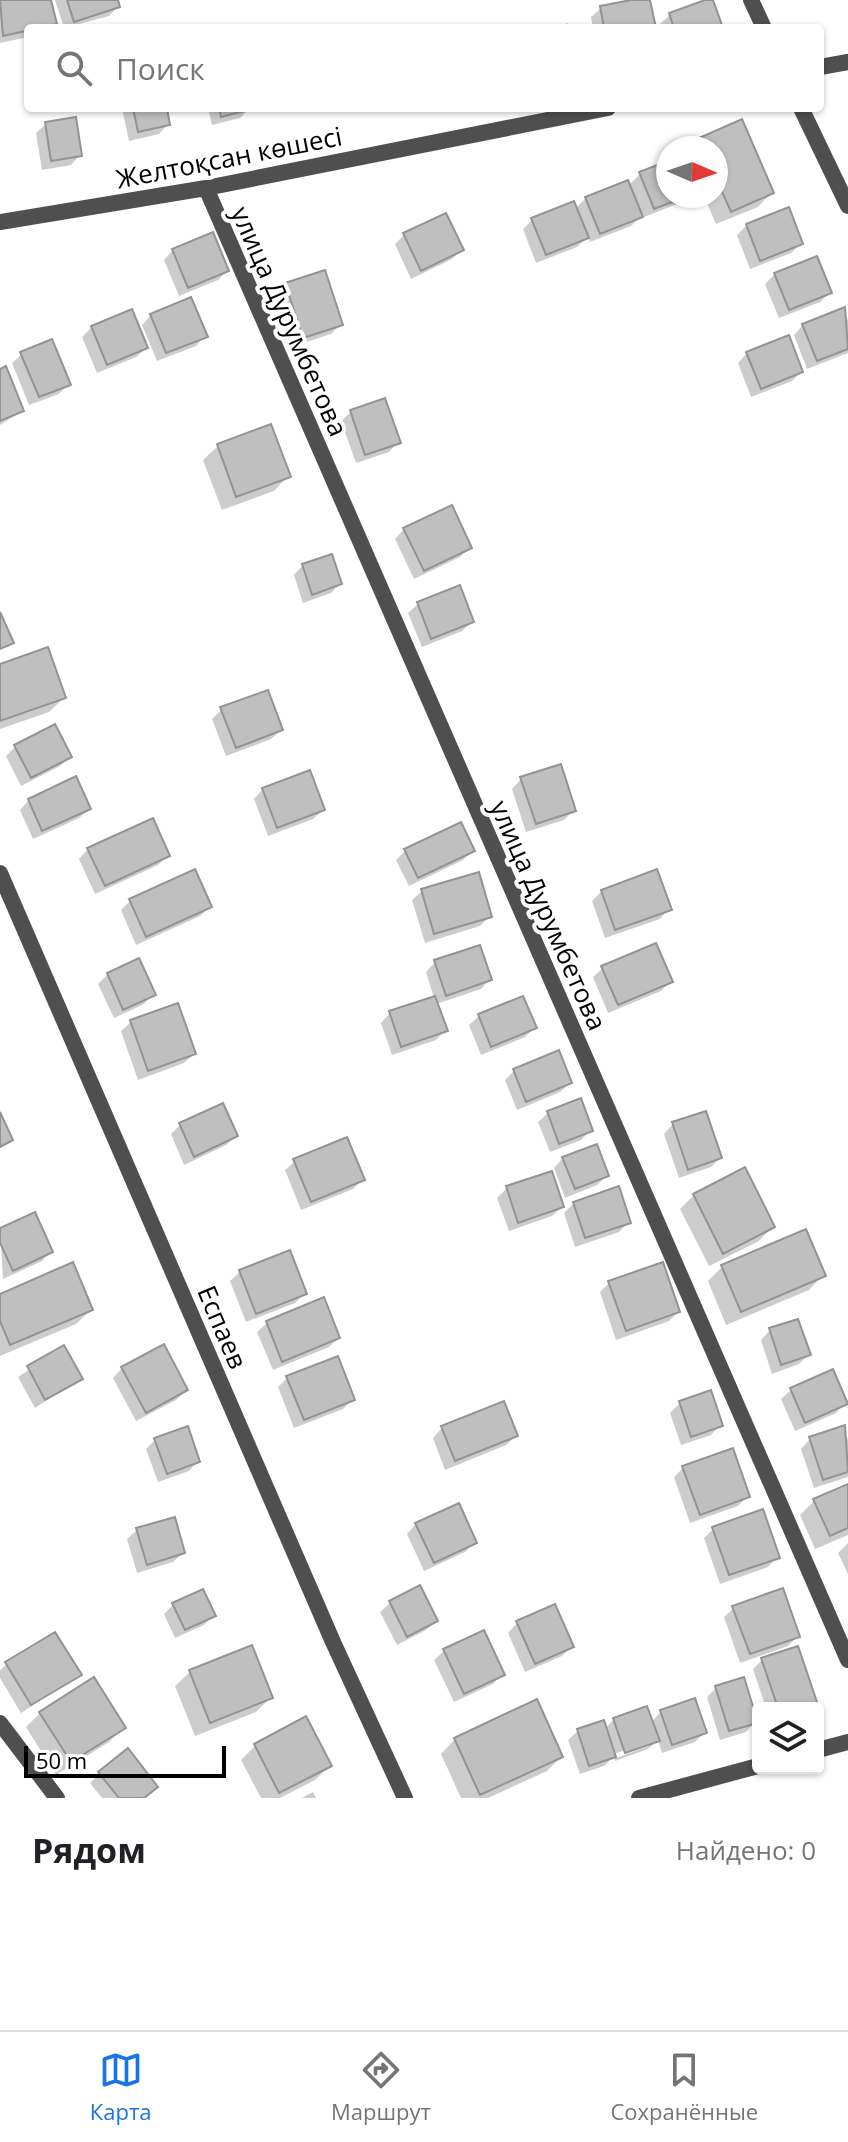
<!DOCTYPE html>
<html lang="ru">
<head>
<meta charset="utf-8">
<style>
  :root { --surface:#fff; --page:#f2f2f2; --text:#202124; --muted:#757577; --line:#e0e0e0; --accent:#1a73e8 }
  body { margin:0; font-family:"Open Sans",sans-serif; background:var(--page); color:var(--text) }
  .controls { position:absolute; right:24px; bottom:24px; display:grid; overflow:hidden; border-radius:8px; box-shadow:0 2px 6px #0004 }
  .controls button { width:72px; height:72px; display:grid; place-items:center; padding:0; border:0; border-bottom:2px solid var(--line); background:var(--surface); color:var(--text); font:40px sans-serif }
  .compass { position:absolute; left:656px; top:136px; width:72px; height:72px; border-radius:50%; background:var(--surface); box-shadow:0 2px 6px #0004; rotate:92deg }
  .scale { position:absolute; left:24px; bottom:20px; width:202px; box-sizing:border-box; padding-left:8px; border:4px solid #000; border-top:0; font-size:22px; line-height:28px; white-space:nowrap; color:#000; -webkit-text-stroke:6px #fff; paint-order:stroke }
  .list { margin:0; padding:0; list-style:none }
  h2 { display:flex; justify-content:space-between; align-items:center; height:104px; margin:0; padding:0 32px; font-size:34px }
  h2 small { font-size:26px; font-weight:400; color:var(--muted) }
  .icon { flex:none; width:44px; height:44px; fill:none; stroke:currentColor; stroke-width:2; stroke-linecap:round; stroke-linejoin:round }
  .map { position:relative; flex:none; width:848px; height:1798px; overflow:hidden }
  .search { position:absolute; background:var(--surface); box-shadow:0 2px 6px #0004; left:24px; right:24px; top:24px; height:88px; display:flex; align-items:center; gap:20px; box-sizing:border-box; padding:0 28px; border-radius:8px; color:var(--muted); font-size:30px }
  .sheet { height:232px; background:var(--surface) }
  nav { display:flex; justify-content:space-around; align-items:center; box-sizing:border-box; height:112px; border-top:2px solid var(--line); background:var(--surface); font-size:22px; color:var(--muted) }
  nav a { display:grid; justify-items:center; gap:4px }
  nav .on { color:var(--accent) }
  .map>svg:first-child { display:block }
</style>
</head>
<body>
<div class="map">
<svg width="848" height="1798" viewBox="0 0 848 1798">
  <rect width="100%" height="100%" fill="#fff"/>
  <!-- shadow -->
  <path fill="#0003" fill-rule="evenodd" d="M0,0H49L54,24L50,28H28V37L0,43Z
    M55,0H116L118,6L109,16L64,28Z
    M648,0L654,28H593L591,17L601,8Z
    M711,0L721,28H662L660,24L670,15Z
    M568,23L569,28H554Z
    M122,108H165L168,124L159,134L129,141Z
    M208,108H249V109L240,118L212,125Z
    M741,122L772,192L758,207L716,224L704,196H716V148H692L700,140Z
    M46,124L80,155L71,165L42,170L36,133Z
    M668,163V196H690L685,201L644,217L643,214L631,226L590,242L588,236L577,247L536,263L523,229L532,220L575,209L586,198L628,186L640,174Z
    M747,225L801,244L791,253L750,269L737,235Z
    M404,235L462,250L452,259L411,279L395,244Z
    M173,250L227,271L218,280L179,296L164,260Z
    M775,274L829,293L820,302L779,318L765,284Z
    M286,285L341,324L331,334L294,346L276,294Z
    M844,309L848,320V353L807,369L794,335L803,325Z
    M151,315L205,336L196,346L157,361L142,325Z
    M92,327L146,348L136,357L97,373L82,337Z
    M747,353L801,372L792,381L751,397L738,363Z
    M22,354L68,384L59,394L29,405L12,363Z
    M0,371L22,411L0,425Z
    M351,412L398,442L389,452L356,463L341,421Z
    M218,446L288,476L274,491L222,510L203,460Z
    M404,529L470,547L460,557L414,579L395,539Z
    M303,565L340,584L331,593L303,603L294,575Z
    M418,604L472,622L462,631L422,647L408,613Z
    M0,666L64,698L49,712L0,729Z
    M222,709L281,730L271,739L226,756L212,719Z
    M16,746L70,757L60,766L21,786L6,756Z
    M521,779L574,810L564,820L526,832L512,789Z
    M263,789L323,810L313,819L268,836L254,799Z
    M29,800L89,809L79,818L33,839L20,810Z
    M88,849L168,855L158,865L95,894L79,859Z
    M406,850H473L463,860L409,886L396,860Z
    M422,891L490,916L480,926L425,943L412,900Z
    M602,891L669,909L660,919L605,938L592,901Z
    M130,901L210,907L200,916L136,945L121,910Z
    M435,962L490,979L481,989L436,1004L445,1031L436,1040L392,1055L381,1023L390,1013L434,998L426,972Z
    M603,968L670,982L661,991L608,1013L593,977Z
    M108,974L153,994L144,1004L114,1018L98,984Z
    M522,998L534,1028L525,1037L481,1055L469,1025L479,1016Z
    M131,1022L194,1054L184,1063L138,1080L121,1031Z
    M514,1071L570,1083L560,1092L517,1110L505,1080Z
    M548,1113L591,1130L581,1140L550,1152L538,1122Z
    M673,1124L720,1158L711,1167L679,1178L664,1134Z
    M180,1125L236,1136L226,1145L184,1165L171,1134Z
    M563,1158L607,1176L597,1185L565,1198L554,1168Z
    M295,1161L363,1179L353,1189L301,1210L285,1170Z
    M507,1188L562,1207L552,1216L509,1231L497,1198Z
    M694,1195L773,1226L759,1241L709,1266L680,1209Z
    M574,1203L629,1222L619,1232L575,1247L564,1213Z
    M0,1230L51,1251L42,1261L3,1279Z
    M722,1267L823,1275L809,1290L726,1325L708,1281Z
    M240,1272L305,1293L295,1303L246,1322L230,1281Z
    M609,1283L678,1312L669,1321L616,1340L600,1292Z
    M0,1296L91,1310L76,1324L0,1356Z
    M267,1323L338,1338L329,1347L273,1370L257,1332Z
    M770,1330L808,1355L799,1364L772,1374L761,1340Z
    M63,1348L80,1379L35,1408L18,1377Z
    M122,1368L186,1390L176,1400L136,1421L113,1378Z
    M287,1378L353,1399L343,1409L294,1428L278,1387Z
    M791,1390L845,1403L836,1413L795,1431L781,1399Z
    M680,1403L720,1425L711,1435L681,1445L670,1413Z
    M442,1428L516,1436L506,1445L445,1470L433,1438Z
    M844,1428L848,1440V1477L814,1488L801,1449L810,1439Z
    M155,1440L198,1461L189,1471L158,1482L146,1449Z
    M683,1468L747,1497L738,1506L690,1523L674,1477Z
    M848,1486V1535L815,1549L800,1515L814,1501Z
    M416,1524L474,1543L465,1552L424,1571L407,1534Z
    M713,1529L777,1557L768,1567L720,1584L704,1538Z
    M137,1530L183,1553L173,1562L137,1573L127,1539Z
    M848,1543V1574L838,1553Z
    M419,1588L436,1621L426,1630L397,1645L380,1612L390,1603Z
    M174,1604L213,1615L204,1625L175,1638L164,1614Z
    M734,1608L798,1636L788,1646L740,1663L724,1617Z
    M517,1623L572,1646L562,1656L525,1672L508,1633Z
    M251,1648L271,1697L256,1712L195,1736L175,1686L190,1672Z
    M444,1651L502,1674L493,1684L454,1702L434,1660Z
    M762,1660L817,1708H766L753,1669Z
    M7,1664L79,1675L21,1713L0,1678V1670Z
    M716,1688L755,1722L746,1732L720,1740L707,1697Z
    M661,1712L705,1732L695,1742L662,1753L658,1740L648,1749L615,1761L614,1756L604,1766L580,1774L568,1740L578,1731L605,1729L614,1719L651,1722ZM649,1742V1746L616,1758L614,1754Z
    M40,1713L123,1728L109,1742L56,1775L26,1727Z
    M455,1739L561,1757L547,1771L488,1798H461L441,1754Z
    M255,1746L329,1766L315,1780L280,1798H261L241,1760Z
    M100,1773L143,1798H102L90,1783Z
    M313,1792L316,1798H302Z"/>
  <!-- building -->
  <path fill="#bfbfbf" stroke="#939393" stroke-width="2" d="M0,0H51L57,24L3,36Z
    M67,0H118L120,7L74,22Z
    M631,0H650L656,28H604L600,6Z
    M705,0H713L723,28H674L669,13Z
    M133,108H167L170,125L138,132Z
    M219,108H251L252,109L221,117Z
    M76,117L82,156L51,161L45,122Z
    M742,119L774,193L731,212L716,178V148H703L699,138Z
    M668,161V196H688L654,209L639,172Z
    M628,180L643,217L600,234L585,197Z
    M574,201L589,238L546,255L531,218Z
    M789,207L803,244L760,261L746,224Z
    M446,213L464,250L421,271L403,233Z
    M213,232L229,271L188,288L172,249Z
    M817,256L832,293L789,310L774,273Z
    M325,270L343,325L303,338L285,283Z
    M191,297L208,337L166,353L150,314Z
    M845,307L848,349L817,361L802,324Z
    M132,309L148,348L107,365L91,326Z
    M789,335L803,372L761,389L746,352Z
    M52,339L71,385L39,397L20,352Z
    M6,366L24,411L0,421V369Z
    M385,398L401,443L365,455L350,410Z
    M271,424L291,477L236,497L217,444Z
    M452,505L472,548L424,571L403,528Z
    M332,554L342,584L312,595L302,564Z
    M460,585L474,622L431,639L417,602Z
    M0,612L14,643L0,649Z
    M48,647L66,698L0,721V664Z
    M268,690L283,730L236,748L220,707Z
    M55,724L72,757L31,778L14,745Z
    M561,764L576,811L536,824L520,777Z
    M310,770L325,810L277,828L262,788Z
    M76,776L91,809L42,831L28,799Z
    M153,818L170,856L105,886L87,848Z
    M461,822L475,851L418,878L404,849Z
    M195,869L212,907L146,937L129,899Z
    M657,869L672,910L615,930L601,890Z
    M479,872L492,917L434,934L421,889Z
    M656,943L673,982L618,1005L601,966Z
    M480,945L492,980L446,996L434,960Z
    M139,958L156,995L123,1010L107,973Z
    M435,996L448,1031L401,1047L389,1011Z
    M523,996L537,1028L491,1047L478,1014Z
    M178,1003L196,1054L148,1071L130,1020Z
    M559,1050L572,1083L526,1102L513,1069Z
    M581,1098L593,1131L559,1144L547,1111Z
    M223,1103L238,1136L194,1157L179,1123Z
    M706,1111L722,1158L688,1170L672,1122Z
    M0,1112L13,1140L0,1147Z
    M347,1137L365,1180L311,1202L293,1159Z
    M597,1144L609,1176L575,1189L562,1157Z
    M745,1167L775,1227L723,1254L693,1194Z
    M552,1171L564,1207L518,1223L506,1186Z
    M619,1186L631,1223L585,1238L573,1202Z
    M35,1212L53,1252L13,1271L0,1243V1228Z
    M806,1229L826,1276L741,1312L721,1265Z
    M290,1250L307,1294L256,1314L239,1270Z
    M73,1262L93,1310L10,1345L0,1321V1294Z
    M663,1262L680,1312L626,1331L608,1281Z
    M324,1297L340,1338L282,1362L266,1321Z
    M798,1319L811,1355L781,1365L769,1328Z
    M164,1344L188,1390L146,1413L121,1367Z
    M64,1345L83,1379L45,1400L27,1366Z
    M338,1356L355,1400L304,1420L286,1376Z
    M833,1369L848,1404L805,1423L790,1388Z
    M711,1390L723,1426L691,1437L679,1401Z
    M504,1401L518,1436L455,1461L441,1426Z
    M845,1425L848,1472L823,1480L809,1437Z
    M188,1426L200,1462L167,1474L154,1438Z
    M733,1448L750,1497L700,1515L682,1466Z
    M848,1484V1528L830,1536L813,1499Z
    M459,1503L477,1543L434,1563L415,1523Z
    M763,1509L780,1558L729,1575L712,1527Z
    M175,1517L185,1553L147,1565L136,1528Z
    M420,1585L438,1621L407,1637L389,1601Z
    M783,1588L800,1637L750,1654L732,1606Z
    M203,1589L216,1616L185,1630L172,1603Z
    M555,1604L574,1647L535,1664L516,1621Z
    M484,1630L505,1675L464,1694L443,1649Z
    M55,1632L82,1675L31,1705L5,1662Z
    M252,1645L273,1698L210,1723L189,1670Z
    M798,1646L820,1711L818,1712V1708H778L761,1658Z
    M94,1677L126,1728L71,1762L39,1712Z
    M744,1677L758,1723L729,1731L715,1686Z
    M695,1698L707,1733L672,1745L660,1710Z
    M537,1699L563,1757L480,1795L454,1738Z
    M647,1706L660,1741L625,1753L613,1718Z
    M306,1716L332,1766L279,1793L254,1744Z
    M604,1720L616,1757L589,1766L577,1729Z
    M128,1748L158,1787L144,1798H119L98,1772Z"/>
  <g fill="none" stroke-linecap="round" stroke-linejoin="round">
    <!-- minor -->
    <path stroke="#4f4f4f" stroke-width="16" d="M751,0L764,28
      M820,67L848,62
      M801,108L848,206
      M206,188L848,1660
      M0,222L206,188L608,108
      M0,1723L57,1798"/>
    <!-- tertiary -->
    <path stroke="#4f4f4f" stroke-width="16" d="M0,873L333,1642L405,1798
      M818,1750L848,1742
      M639,1798L758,1766"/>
  </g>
  <g text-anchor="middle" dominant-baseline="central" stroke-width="8" stroke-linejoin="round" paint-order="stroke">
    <!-- street labels -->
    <g font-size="26" fill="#000" stroke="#fff">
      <text transform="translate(229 157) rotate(-11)">Желтоқсан көшесі</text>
      <text transform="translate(290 321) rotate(66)">улица Дурумбетова</text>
      <text transform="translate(549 915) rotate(66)">улица Дурумбетова</text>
      <text transform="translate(223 1327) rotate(67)">Еспаев</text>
    </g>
  </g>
</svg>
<div class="controls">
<button><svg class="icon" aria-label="layers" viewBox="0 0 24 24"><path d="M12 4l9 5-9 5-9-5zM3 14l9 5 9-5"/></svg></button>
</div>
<svg class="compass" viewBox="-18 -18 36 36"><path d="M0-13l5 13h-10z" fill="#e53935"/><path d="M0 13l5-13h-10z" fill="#757577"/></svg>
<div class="scale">50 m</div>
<div class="search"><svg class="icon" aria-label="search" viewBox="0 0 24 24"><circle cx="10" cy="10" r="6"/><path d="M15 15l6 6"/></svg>Поиск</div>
</div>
<section class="sheet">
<h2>Рядом<small>Найдено: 0</small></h2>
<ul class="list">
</ul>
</section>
<nav>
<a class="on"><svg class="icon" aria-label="map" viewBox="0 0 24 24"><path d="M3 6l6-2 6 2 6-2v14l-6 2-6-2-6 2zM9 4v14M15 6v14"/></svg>Карта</a>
<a><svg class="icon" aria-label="directions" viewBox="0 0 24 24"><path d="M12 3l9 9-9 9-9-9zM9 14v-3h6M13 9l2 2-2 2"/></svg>Маршрут</a>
<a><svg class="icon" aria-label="saved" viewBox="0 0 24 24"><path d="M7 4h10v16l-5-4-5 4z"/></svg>Сохранённые</a>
</nav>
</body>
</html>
